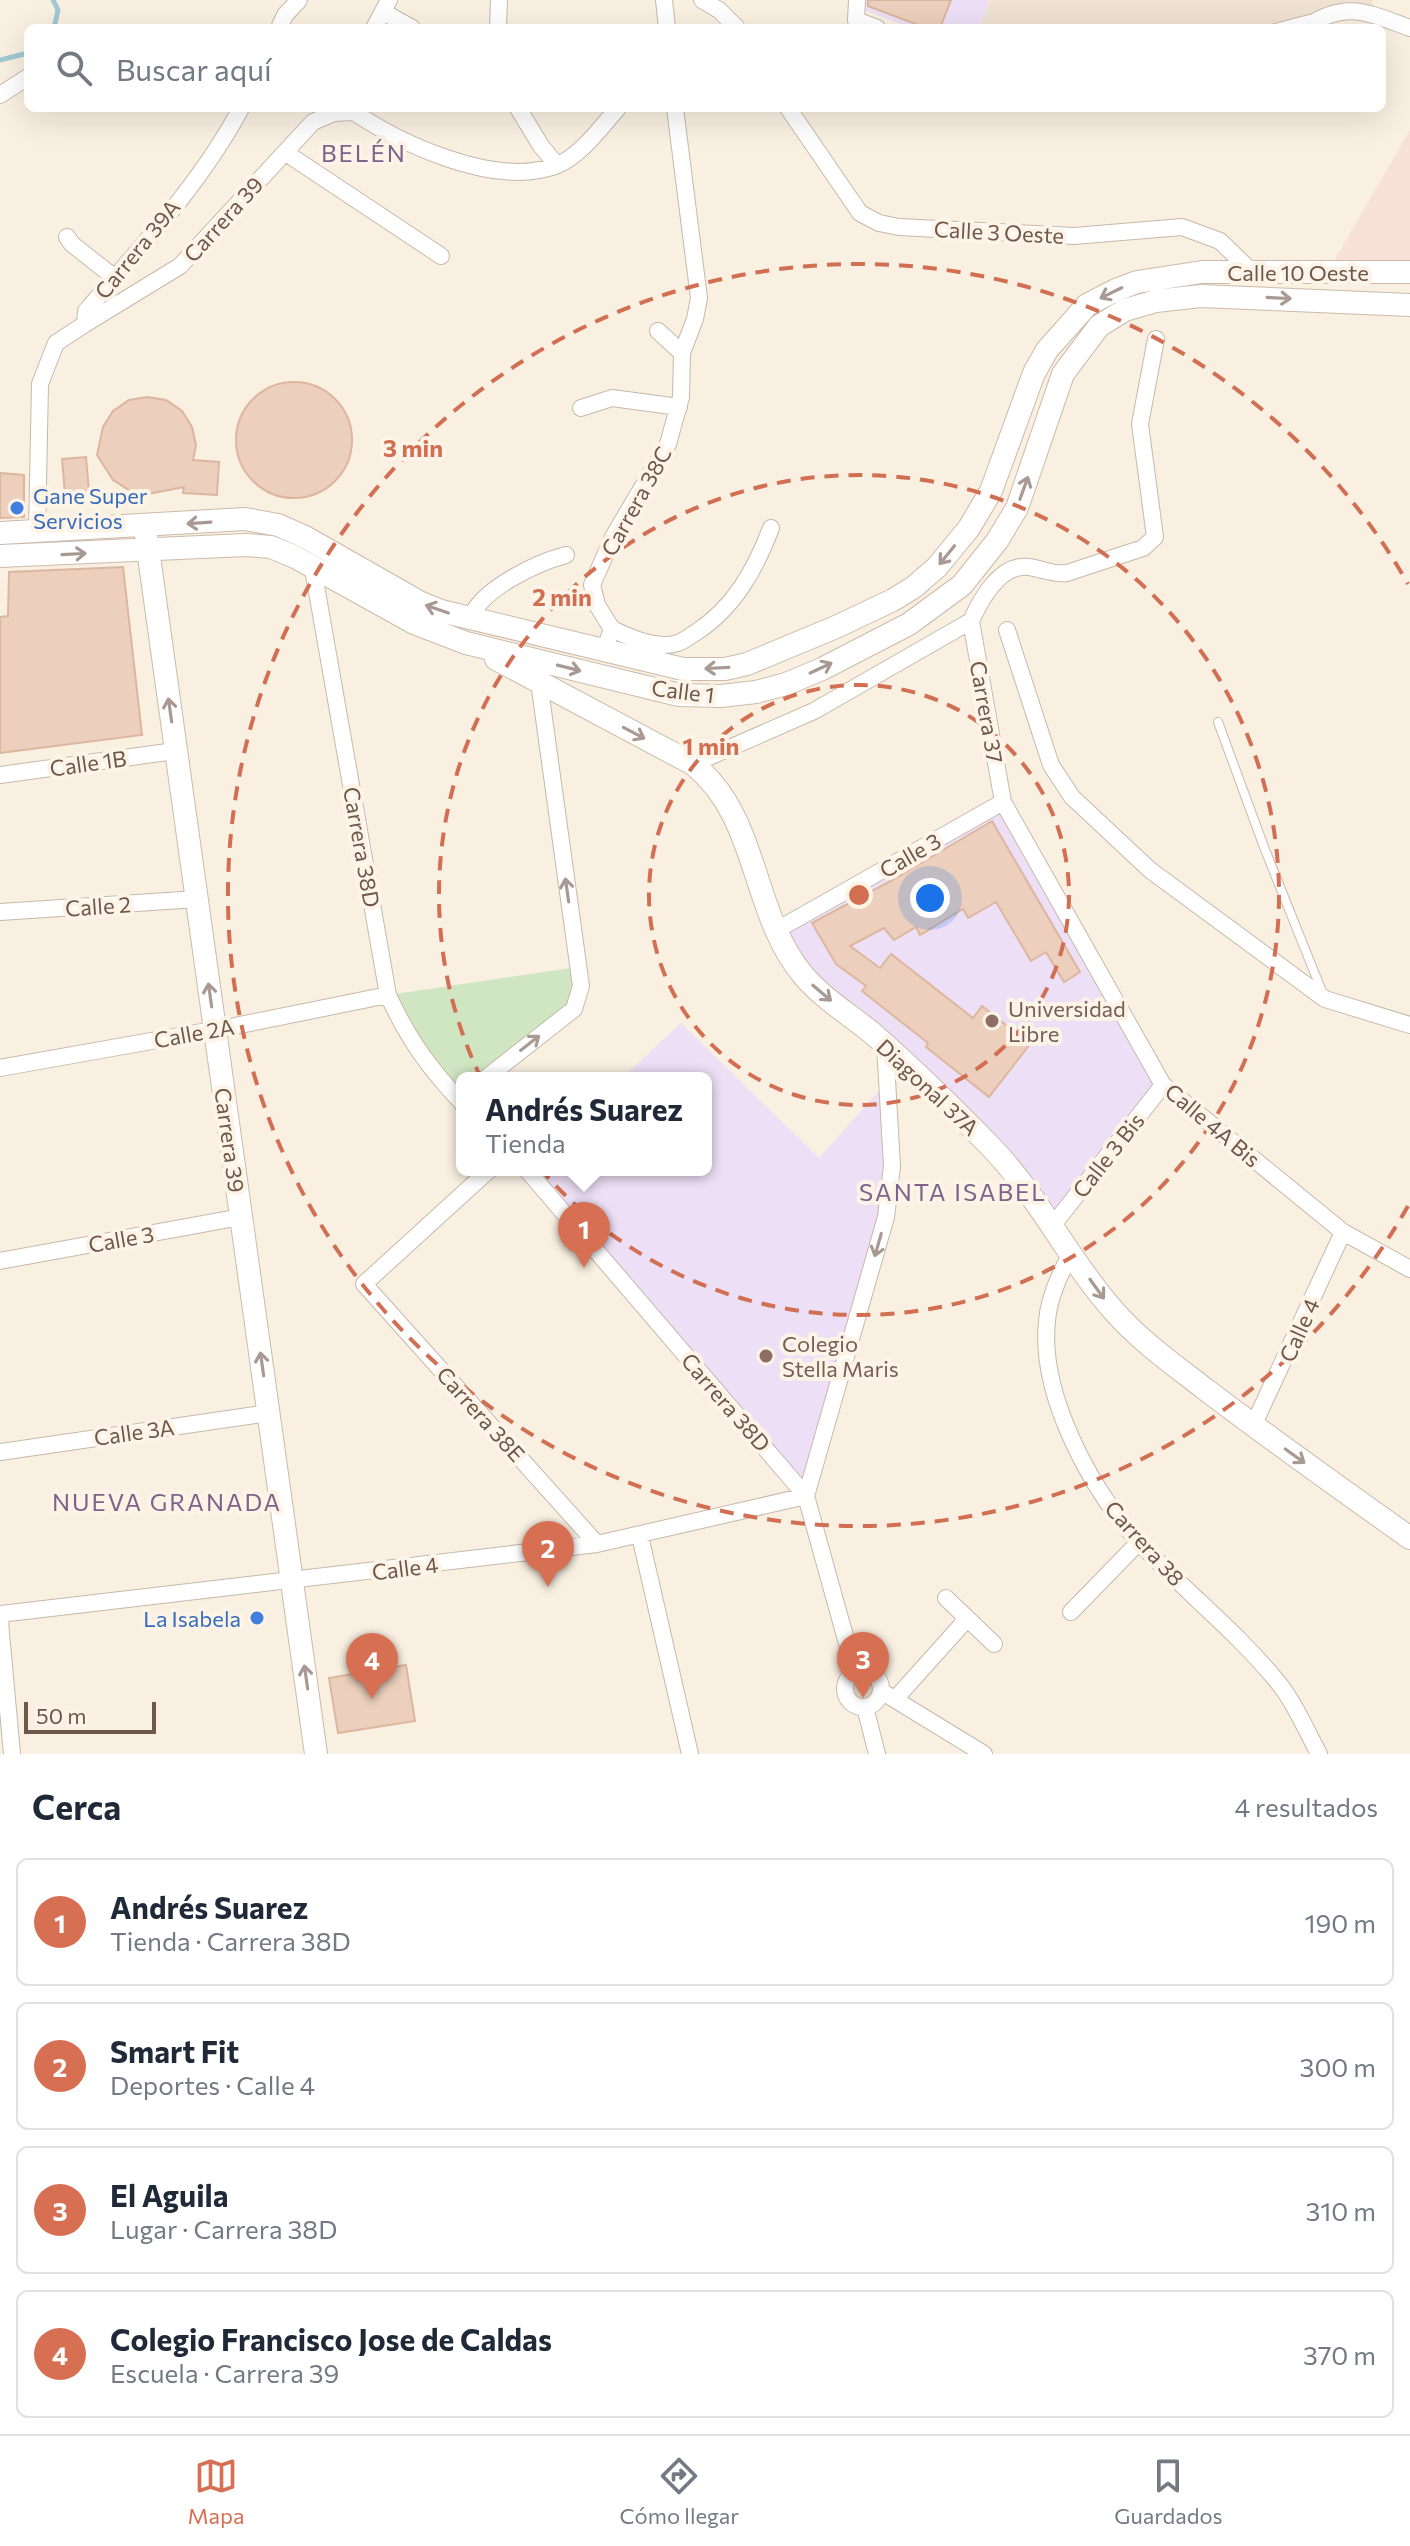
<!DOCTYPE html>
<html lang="es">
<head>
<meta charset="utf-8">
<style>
  :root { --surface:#fff; --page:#f6f6f7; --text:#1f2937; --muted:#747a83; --line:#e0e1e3; --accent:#d77053 }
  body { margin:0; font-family:Commissioner,sans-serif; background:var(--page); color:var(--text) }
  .scale { position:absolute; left:24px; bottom:20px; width:132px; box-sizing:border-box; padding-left:8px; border:4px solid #6e574b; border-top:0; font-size:22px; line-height:28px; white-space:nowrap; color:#6e574b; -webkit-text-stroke:6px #fdf4e7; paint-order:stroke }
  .you { position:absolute; left:930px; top:898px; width:28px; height:28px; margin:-20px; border:6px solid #fff; border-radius:50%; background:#1a73e8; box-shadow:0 0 0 12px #1a73e833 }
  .badge { display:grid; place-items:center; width:52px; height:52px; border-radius:50%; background:var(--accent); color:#fff; font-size:26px; font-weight:700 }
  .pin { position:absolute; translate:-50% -66px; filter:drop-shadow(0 2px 4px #0008) }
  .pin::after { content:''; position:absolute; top:42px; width:28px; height:24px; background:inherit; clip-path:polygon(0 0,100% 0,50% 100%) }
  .popup { position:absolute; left:456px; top:1072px; width:256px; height:104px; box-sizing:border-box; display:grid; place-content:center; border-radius:12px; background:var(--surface); filter:drop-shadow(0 2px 6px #0005); font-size:26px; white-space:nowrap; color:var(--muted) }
  .popup b { font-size:30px; color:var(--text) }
  .popup::after { content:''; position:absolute; left:50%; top:100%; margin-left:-16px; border:16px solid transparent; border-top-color:var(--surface) }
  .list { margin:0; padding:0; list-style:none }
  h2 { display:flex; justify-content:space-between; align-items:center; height:104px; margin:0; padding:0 32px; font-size:34px }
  h2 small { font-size:26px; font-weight:400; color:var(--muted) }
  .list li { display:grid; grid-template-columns:52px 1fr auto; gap:24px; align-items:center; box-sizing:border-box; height:128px; margin:0 16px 16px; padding:0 16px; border:2px solid var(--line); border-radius:12px }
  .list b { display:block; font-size:30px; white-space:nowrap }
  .list p { margin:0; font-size:26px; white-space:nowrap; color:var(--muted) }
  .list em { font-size:26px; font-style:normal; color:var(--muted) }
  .icon { flex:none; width:44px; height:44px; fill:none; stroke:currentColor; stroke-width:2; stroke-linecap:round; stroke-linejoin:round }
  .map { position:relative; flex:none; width:1410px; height:1754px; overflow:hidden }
  .search { position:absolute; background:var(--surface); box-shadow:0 8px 32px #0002; left:24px; right:24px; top:24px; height:88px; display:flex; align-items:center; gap:20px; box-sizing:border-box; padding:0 28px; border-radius:12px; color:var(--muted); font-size:30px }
  .sheet { height:680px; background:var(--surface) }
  nav { display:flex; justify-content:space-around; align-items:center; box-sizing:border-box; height:112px; border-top:2px solid var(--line); background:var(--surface); font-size:22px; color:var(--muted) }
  nav a { display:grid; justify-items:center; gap:4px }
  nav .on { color:var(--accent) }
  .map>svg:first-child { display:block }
</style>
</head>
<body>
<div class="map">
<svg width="1410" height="1754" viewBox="0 0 1410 1754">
  <rect width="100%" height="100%" fill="#f9f0e2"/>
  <!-- residential -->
  <path fill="#f0e2d1" d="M990,0H1372L1375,15L1353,8L1304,28H979Z"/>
  <!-- commercial -->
  <path fill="#f8e1d6" d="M1410,130V272L1334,261Z"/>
  <!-- education -->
  <path fill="#eddff5" d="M863,0H987L989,2L979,28H911L864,10Z
    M1003,802L1163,1085L1053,1225L997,1153L813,986L786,926Z
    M681,1023L819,1158L885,1084L892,1166L806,1496L527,1170H706V1078H622Z"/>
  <!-- green -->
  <path fill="#d0e5c2" d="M578,967L574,1009L486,1078H462V1096L458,1099L388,995Z"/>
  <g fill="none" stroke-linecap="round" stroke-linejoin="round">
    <!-- stream -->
    <path stroke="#a0c9d1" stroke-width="5" d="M53,0L58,10L54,28
      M0,60L28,53"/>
  </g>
  <!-- building -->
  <path fill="#eccfbc" stroke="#dcb69f" stroke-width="2" d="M868,0H951L940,28H926L868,6Z
    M236 440a58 58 0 1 1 116 0a58 58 0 1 1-116 0Z
    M147,397L166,400L182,411L192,427L196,445L193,460L219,462L217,495L183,493L184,487L148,494L129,490L113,480L97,455L103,427L113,411L129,400Z
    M86,457L89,491L65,494L62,459Z
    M0,473L24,475V517L0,518Z
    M123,567L142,735L0,753V617L8,616L9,572Z
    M992,821L1080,972L1064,982L1046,952L1031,961L996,902L968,918L963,909L920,935L916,927L894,940L884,928L850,946L880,968L891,954L973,1018L982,1006L1030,1044L989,1097L926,1047L928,1043L862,991L866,986L836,964L812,923L889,882Z
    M406,1665L415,1721L338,1733L329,1678Z"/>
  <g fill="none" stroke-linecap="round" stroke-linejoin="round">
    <!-- lane casing -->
    <g stroke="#c8b8aa" stroke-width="10">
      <path id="lane" d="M1275,28L1309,19
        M1218,722L1264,847L1323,994"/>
    </g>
    <!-- street casing -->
    <g stroke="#c8b8aa" stroke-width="18">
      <path id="street" d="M664,0L667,28
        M702,0L719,10L737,28
        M857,0L856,20L877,28
        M383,12L412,28
        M279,28L285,15L299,0
        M374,28L389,0
        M498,28L499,0
        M1304,28C1346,0 1366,12 1410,28
        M0,95L28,77
        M348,108C398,143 494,188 555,166C580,157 601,127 618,108
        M518,108L541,146L557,165
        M788,108L860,213L879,223L899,227L1074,236L1182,227L1220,241L1253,273
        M286,153L441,256
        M67,237L72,244L115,278
        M85,324L180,266L313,122L334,113L354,112
        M658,331L682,353
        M581,408L612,398L679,407
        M37,533L40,384L56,343L85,324L86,311C140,248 202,182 241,108
        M313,569L388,995C408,1039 429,1068 462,1103
        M470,619C481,589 536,563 566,555
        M971,621L1003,802L1163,1085L1343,1232L1410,1269
        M612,629C631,638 657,650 678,643C684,641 690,636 695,633C734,608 755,570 771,528
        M1007,630L1051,765L1072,797L1150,870L1325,999L1410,1025
        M604,651L612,629L597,605L592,585L613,537L668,444L681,397L682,353L695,319L699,298L675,108
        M693,764L814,711L971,621C981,599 1000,563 1029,567C1043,569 1053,575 1067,573L1143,548L1155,537L1140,424L1156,339
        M0,775L175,751
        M0,912L197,899
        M775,931L1003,802
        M0,1068L230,1027L388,995
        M486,1078L574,1009L581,986L539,682
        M489,1170L364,1284L597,1544
        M527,1170L806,1496L855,1672
        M1053,1225L1163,1085
        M1072,1252C1060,1273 1049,1296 1047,1321C1039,1394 1090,1488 1138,1541C1182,1589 1235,1630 1276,1680C1294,1701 1306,1730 1319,1754
        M0,1261L241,1217
        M1253,1426L1343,1232
        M0,1452L269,1413
        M806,1496L886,1217L892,1166L885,1045
        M640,1536L690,1754
        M946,1598L994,1644
        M1071,1612L1139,1542
        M0,1614L597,1544L806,1496
        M0,1622L12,1754
        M845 1689a18 18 0 1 1 36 0a18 18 0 1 1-36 0Z
        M881,1691L984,1754
        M896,1698L967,1619
        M865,1707L877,1754"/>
    </g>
    <!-- secondary casing -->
    <g stroke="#cdbaaa" stroke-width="24">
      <path id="secondary" d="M0,533L245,519L278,525L305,537L421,603L441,611L683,669H725L747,664L836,627L893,600L914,587L937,567L969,528L991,491L1034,373L1047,350L1087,305L1116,290L1137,282L1202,272H1410
        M146,535L316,1754
        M0,556L246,545L271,547L295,557L414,623L466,643L679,695L721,696L756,692L786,684L822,669L909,624L962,585L997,541L1017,508L1063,374L1099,326L1125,310L1156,301L1201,296L1410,305
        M496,659L693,764C760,818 750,911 803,975C822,998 849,1014 872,1033C913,1069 952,1107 990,1146C1038,1195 1068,1259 1113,1310C1140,1341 1173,1364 1205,1389C1272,1440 1341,1489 1410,1538"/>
    </g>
    <!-- lane -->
    <use href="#lane" stroke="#fff" stroke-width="8"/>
    <!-- street -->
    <use href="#street" stroke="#fff" stroke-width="16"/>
    <!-- secondary -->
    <use href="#secondary" stroke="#fff" stroke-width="22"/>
  </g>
  <!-- one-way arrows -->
  <defs><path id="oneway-shaft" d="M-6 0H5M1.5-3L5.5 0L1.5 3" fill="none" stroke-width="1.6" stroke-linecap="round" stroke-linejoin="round" transform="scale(2)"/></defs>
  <g stroke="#a89a93">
    <use href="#oneway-shaft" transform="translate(1111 293) rotate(154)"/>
    <use href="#oneway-shaft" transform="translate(1279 298) rotate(3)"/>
    <use href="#oneway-shaft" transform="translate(1024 488) rotate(-70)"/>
    <use href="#oneway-shaft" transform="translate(199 523) rotate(176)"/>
    <use href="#oneway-shaft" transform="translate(74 554) rotate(-3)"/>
    <use href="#oneway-shaft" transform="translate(947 555) rotate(129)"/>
    <use href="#oneway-shaft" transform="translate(437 609) rotate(-161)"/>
    <use href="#oneway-shaft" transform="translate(569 668) rotate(14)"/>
    <use href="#oneway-shaft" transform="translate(717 668) rotate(177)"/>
    <use href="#oneway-shaft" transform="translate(821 668) rotate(-25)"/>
    <use href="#oneway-shaft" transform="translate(170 710) rotate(-98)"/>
    <use href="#oneway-shaft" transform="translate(634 733) rotate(28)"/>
    <use href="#oneway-shaft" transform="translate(567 890) rotate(-98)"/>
    <use href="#oneway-shaft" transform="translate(822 993) rotate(40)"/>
    <use href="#oneway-shaft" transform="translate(210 995) rotate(-98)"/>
    <use href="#oneway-shaft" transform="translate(530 1043) rotate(-38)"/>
    <use href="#oneway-shaft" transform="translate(878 1245) rotate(106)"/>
    <use href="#oneway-shaft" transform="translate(1097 1289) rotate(54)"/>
    <use href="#oneway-shaft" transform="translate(262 1364) rotate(-98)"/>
    <use href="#oneway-shaft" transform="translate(1295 1456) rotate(36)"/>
    <use href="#oneway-shaft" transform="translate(306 1677) rotate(-98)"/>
  </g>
  <!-- distance rings -->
  <g fill="none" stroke="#d26f53" stroke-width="4" stroke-dasharray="14 10">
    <circle cx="859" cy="895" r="210"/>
    <circle cx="859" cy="895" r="420"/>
    <path d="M1408 1206A631 631 0 1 1 1408 584"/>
  </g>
  <!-- markers -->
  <g fill="#3f7fe0" stroke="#fdf4e7" stroke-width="3">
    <circle cx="17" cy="508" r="8"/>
    <circle cx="257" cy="1618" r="8"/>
  </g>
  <g fill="#8d6e63" stroke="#fdf4e7" stroke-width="3">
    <circle cx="992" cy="1021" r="8"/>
    <circle cx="766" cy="1356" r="8"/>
  </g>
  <g text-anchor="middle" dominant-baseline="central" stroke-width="8" stroke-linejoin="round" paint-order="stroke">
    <!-- street labels -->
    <g font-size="22" fill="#6e574b" stroke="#fdf4e7">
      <text transform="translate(223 219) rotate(-48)">Carrera 39</text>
      <text transform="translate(999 232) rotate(3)">Calle 3 Oeste</text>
      <text transform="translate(137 249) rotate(-51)">Carrera 39A</text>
      <text x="1298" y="272">Calle 10 Oeste</text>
      <text transform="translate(636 501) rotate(-61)">Carrera 38C</text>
      <text transform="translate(683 691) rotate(7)">Calle 1</text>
      <text transform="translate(987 712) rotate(80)">Carrera 37</text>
      <text transform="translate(88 763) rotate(-8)">Calle 1B</text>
      <text transform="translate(362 847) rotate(80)">Carrera 38D</text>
      <text transform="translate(910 855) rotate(-30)">Calle 3</text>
      <text transform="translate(98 906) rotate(-4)">Calle 2</text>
      <text transform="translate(194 1033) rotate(-10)">Calle 2A</text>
      <text transform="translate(928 1087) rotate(43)">Diagonal 37A</text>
      <text transform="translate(1213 1125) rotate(40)">Calle 4A Bis</text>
      <text transform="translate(230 1140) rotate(82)">Carrera 39</text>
      <text transform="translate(1108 1155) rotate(-52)">Calle 3 Bis</text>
      <text transform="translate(121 1239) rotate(-10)">Calle 3</text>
      <text transform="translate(1299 1330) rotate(-66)">Calle 4</text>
      <text transform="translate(726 1402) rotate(49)">Carrera 38D</text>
      <text transform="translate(481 1414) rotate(48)">Carrera 38E</text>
      <text transform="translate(134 1432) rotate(-8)">Calle 3A</text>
      <text transform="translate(1145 1543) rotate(48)">Carrera 38</text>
      <text transform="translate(405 1568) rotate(-7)">Calle 4</text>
    </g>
    <!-- shop labels -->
    <g font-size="22" fill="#366cbe" stroke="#fdf4e7" text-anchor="start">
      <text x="33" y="495">Gane Super<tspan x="33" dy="25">Servicios</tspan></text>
      <text x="241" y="1618" text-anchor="end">La Isabela</text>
    </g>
    <!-- education labels -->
    <g font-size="22" fill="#785e54" stroke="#fdf4e7" text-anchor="start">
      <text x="1008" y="1008">Universidad<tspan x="1008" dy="25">Libre</tspan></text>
      <text x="782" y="1343">Colegio<tspan x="782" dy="25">Stella Maris</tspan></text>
    </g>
    <!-- neighbourhood labels -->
    <g font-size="24" letter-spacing="2" fill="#7d638a" stroke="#fdf4e7">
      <text x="364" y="152">BELÉN</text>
      <text x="953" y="1191">SANTA ISABEL</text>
      <text x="167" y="1501">NUEVA GRANADA</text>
    </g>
  </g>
  <circle cx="859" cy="895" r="12" fill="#d26f53" stroke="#fdf4e7" stroke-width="4"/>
  <g font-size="24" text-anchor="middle" font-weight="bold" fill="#d26f53" stroke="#fdf4e7" stroke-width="8" stroke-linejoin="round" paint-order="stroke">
    <text x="413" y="457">3 min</text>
    <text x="562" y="606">2 min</text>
    <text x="711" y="755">1 min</text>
  </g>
</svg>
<div class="scale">50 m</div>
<div class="you"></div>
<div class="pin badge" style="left:584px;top:1268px">1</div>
<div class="popup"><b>Andrés Suarez</b>Tienda</div>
<div class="pin badge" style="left:548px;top:1587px">2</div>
<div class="pin badge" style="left:863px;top:1698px">3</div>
<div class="pin badge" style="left:372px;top:1699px">4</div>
<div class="search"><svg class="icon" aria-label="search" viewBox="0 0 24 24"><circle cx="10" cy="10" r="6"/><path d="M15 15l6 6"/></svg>Buscar aquí</div>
</div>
<section class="sheet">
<h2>Cerca<small>4 resultados</small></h2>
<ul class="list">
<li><span class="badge">1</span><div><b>Andrés Suarez</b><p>Tienda · Carrera 38D</p></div><em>190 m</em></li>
<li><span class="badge">2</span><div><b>Smart Fit</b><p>Deportes · Calle 4</p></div><em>300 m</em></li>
<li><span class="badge">3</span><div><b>El Aguila</b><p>Lugar · Carrera 38D</p></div><em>310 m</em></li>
<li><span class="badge">4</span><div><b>Colegio Francisco Jose de Caldas</b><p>Escuela · Carrera 39</p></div><em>370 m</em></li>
</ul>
</section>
<nav>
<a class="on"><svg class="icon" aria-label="map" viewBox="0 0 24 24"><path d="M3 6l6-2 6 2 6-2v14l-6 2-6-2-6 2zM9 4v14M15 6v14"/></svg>Mapa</a>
<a><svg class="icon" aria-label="directions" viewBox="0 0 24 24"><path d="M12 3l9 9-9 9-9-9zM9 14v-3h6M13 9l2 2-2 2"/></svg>Cómo llegar</a>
<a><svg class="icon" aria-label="saved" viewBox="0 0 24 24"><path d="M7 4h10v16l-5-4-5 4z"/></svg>Guardados</a>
</nav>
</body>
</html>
